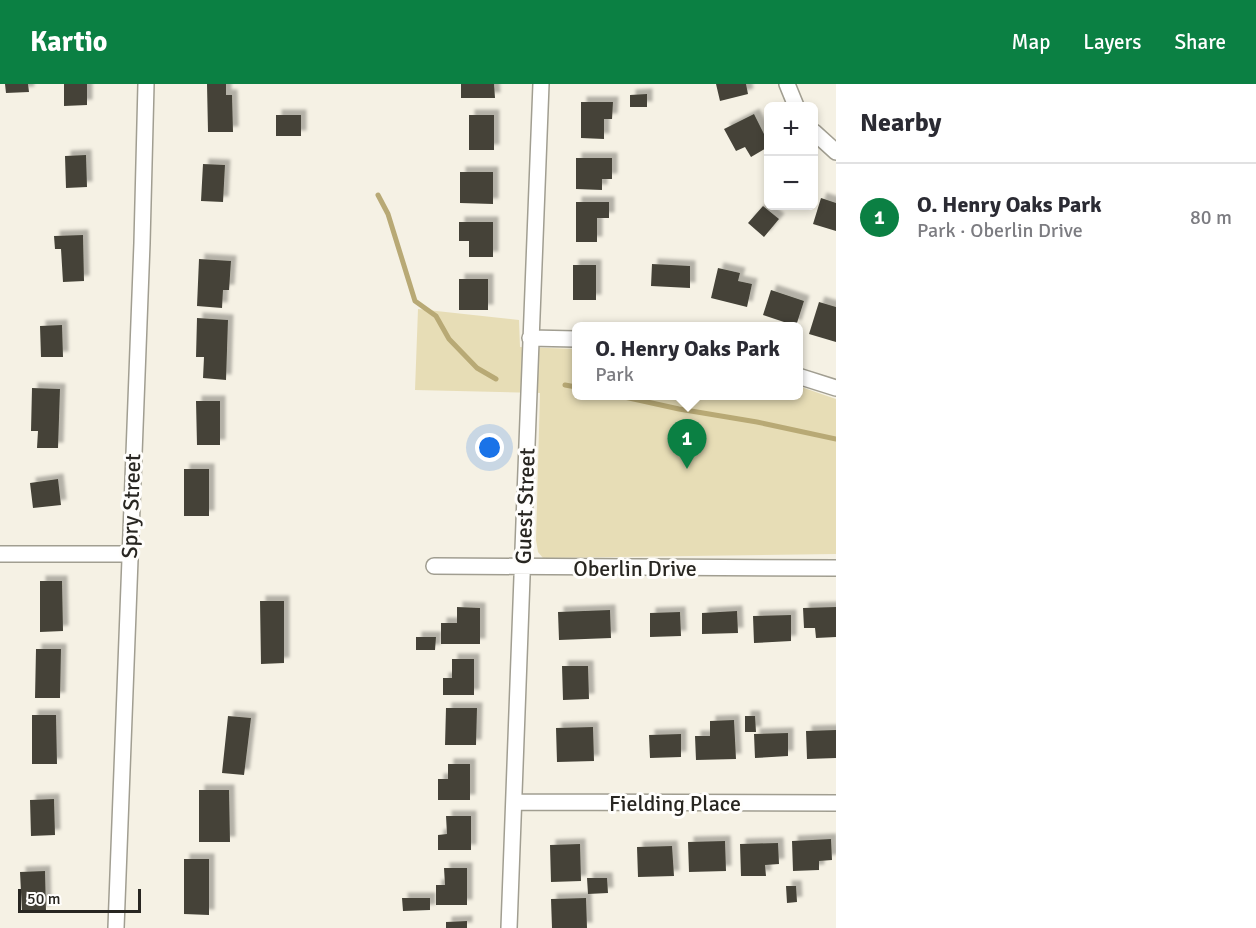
<!DOCTYPE html>
<html lang="en">
<head>
<meta charset="utf-8">
<style>
  :root { --surface:#fff; --page:#f2f2f3; --text:#2b2b33; --muted:#7c7c81; --line:#e1e1e2; --accent:#0b8043 }
  body { margin:0; font-family:Signika,sans-serif; background:var(--page); color:var(--text) }
  .controls { position:absolute; right:18px; top:18px; display:grid; overflow:hidden; border-radius:9px; box-shadow:0 3px 9px #0003 }
  .controls button { width:54px; height:54px; display:grid; place-items:center; padding:0; border:0; border-bottom:2px solid var(--line); background:var(--surface); color:var(--text); font:30px sans-serif }
  .scale { position:absolute; left:18px; bottom:15px; width:123px; box-sizing:border-box; padding-left:6px; border:3px solid #282621; border-top:0; font-size:16px; line-height:21px; white-space:nowrap; color:#282621; -webkit-text-stroke:4px #fffefc; paint-order:stroke }
  .you { position:absolute; left:490px; top:364px; width:21px; height:21px; margin:-15px; border:4px solid #fff; border-radius:50%; background:#1a73e8; box-shadow:0 0 0 9px #1a73e833 }
  .badge { display:grid; place-items:center; width:39px; height:39px; border-radius:50%; background:var(--accent); color:#fff; font-size:20px; font-weight:700 }
  .pin { position:absolute; translate:-50% -50px; filter:drop-shadow(0 2px 3px #0008) }
  .pin::after { content:''; position:absolute; top:32px; width:21px; height:18px; background:inherit; clip-path:polygon(0 0,100% 0,50% 100%) }
  .popup { position:absolute; left:572px; top:238px; width:231px; height:78px; box-sizing:border-box; display:grid; place-content:center; border-radius:9px; background:var(--surface); filter:drop-shadow(0 2px 4px #0005); font-size:20px; white-space:nowrap; color:var(--muted) }
  .popup b { font-size:22px; color:var(--text) }
  .popup::after { content:''; position:absolute; left:50%; top:100%; margin-left:-12px; border:12px solid transparent; border-top-color:var(--surface) }
  .list { margin:0; padding:0; list-style:none }
  h2 { display:flex; justify-content:space-between; align-items:center; height:78px; margin:0; padding:0 24px; font-size:26px }
  h2 small { font-size:20px; font-weight:400; color:var(--muted) }
  .list li { display:grid; grid-template-columns:39px 1fr auto; gap:18px; align-items:center; box-sizing:border-box; height:108px; padding:0 24px; border-top:2px solid var(--line) }
  .list b { display:block; font-size:22px; white-space:nowrap }
  .list p { margin:0; font-size:20px; white-space:nowrap; color:var(--muted) }
  .list em { font-size:20px; font-style:normal; color:var(--muted) }
  .map { position:relative; flex:none; width:836px; height:844px; overflow:hidden }
  header { display:flex; align-items:center; gap:36px; box-sizing:border-box; height:84px; padding:0 30px; background:var(--accent); color:#fff }
  header strong { font-size:28px }
  nav { display:flex; gap:33px; margin-inline-start:auto; font-size:21px }
  main { display:flex }
  aside { flex:1; background:var(--surface) }
  .map>svg:first-child { display:block }
</style>
</head>
<body>
<header>
<strong>Kartio</strong>
<nav><a>Map</a><a>Layers</a><a>Share</a></nav>
</header>
<main>
<div class="map">
<svg width="836" height="844" viewBox="0 0 836 844">
  <defs>
    <filter id="shadow"><feDropShadow dx="5.5" dy="-5.5" stdDeviation="1.5" flood-color="#0004"/></filter>
  </defs>
  <rect width="100%" height="100%" fill="#f5f1e4"/>
  <!-- green -->
  <path fill="#e7ddb6" d="M418,225L519,236L520,263L576,265V312H798V302L836,315V470L543,474L538,468L536,456L540,309L415,306Z"/>
  <g fill="none" stroke-linecap="round" stroke-linejoin="round">
    <!-- stream -->
    <path stroke="#b8a975" stroke-width="5" d="M378,111L388,130L415,217L436,232L449,255L477,284L496,295
      M565,301L576,303
      M620,312L679,325L757,338L836,355"/>
  </g>
  <!-- building -->
  <path fill="#454338" filter="url(#shadow)" d="M5,0H28L29,8L6,9Z
    M64,0H87V21L64,22Z
    M207,0H226V11H232L233,48H208Z
    M461,0H494L495,14H461Z
    M716,0H746L748,10L720,17Z
    M647,10V23H630V11Z
    M581,18H613L612,35H604V55L581,54Z
    M754,30L768,58V63L751,73L745,63L736,67L724,45Z
    M276,31H301V52H276Z
    M469,31H494V66H469Z
    M86,71L87,103L66,104L65,72Z
    M576,74H612V95H602V106L576,105Z
    M203,80L225,81L223,118L201,117Z
    M460,88H493V120L460,119Z
    M821,114L836,119V147L813,140Z
    M576,118H609V134H597V158H576Z
    M763,122L779,135L764,153L748,139Z
    M459,138H493V173H469V157H459Z
    M83,151L84,197L63,198L61,165H55L54,152Z
    M199,175L231,177L229,206H223L222,224L197,222Z
    M652,180L690,182V204L651,202Z
    M573,181H596V216H573Z
    M718,184L740,189L738,197L752,200L747,223L711,214Z
    M459,195H488V226H459Z
    M771,206L804,217L796,242L763,231Z
    M819,218L836,223V258L809,250Z
    M197,234L228,236L226,296L203,294L204,273H196Z
    M62,241L63,273H41L40,242Z
    M32,304L60,305L58,364H37L38,347H31Z
    M196,317H220V361H197Z
    M184,385H209V432H184Z
    M58,395L61,421L33,424L30,399Z
    M40,497H62L63,547L40,548Z
    M260,517H284V579L261,580Z
    M457,523L480,524V560H441V539H457Z
    M836,523V553L816,554L815,544H804L803,524Z
    M610,526L611,554L559,556L558,528Z
    M737,527L738,549L702,550V529Z
    M680,528L681,552L650,553V529Z
    M791,531V557L754,559L753,532Z
    M416,553H436L435,566H416Z
    M36,565H61L60,614H35Z
    M452,575H474V611H443V594H452Z
    M562,582H588L589,615L563,616Z
    M446,624H477L476,661H445Z
    M32,631H56L57,680H32Z
    M228,632L251,634L244,691L222,689Z
    M745,632H755L756,648H745Z
    M734,636L736,675L696,676L695,652H710V637Z
    M593,643L594,677L557,678L556,644Z
    M836,646V674L807,675L806,647Z
    M788,649V672L755,674L754,650Z
    M681,650V673L650,674L649,651Z
    M448,680H470V716H438V695H448Z
    M199,706H229L230,758H199Z
    M54,715L55,751L31,752L30,716Z
    M446,732H471V766H438V751L447,750Z
    M831,755L832,776L819,777V786L793,787L792,757Z
    M725,757L726,787L689,788L688,758Z
    M778,759L779,780L765,781L766,792H741L740,760Z
    M580,760L581,797L551,798L550,761Z
    M672,762L674,792L638,793L637,763Z
    M184,775H209V831L184,830Z
    M444,784H467V821H436V801H445Z
    M45,787L46,827L22,828L20,788Z
    M587,794H607L608,809L588,810Z
    M786,802H796L797,818L787,819Z
    M402,814H430V826L403,827Z
    M586,814L587,844H552L551,815Z
    M467,837V844H446V838Z"/>
  <g fill="none" stroke-linecap="round" stroke-linejoin="round">
    <!-- minor casing -->
    <g stroke="#a19e91" stroke-width="18">
      <path id="minor" d="M787,0L796,22
        M814,48L836,68
        M530,254L576,255
        M798,292L836,304
        M0,470H129
        M434,482L836,484
        M514,718L836,719
        M116,844L142,159L146,0
        M509,844C520,563 529,281 541,0"/>
    </g>
    <!-- minor -->
    <use href="#minor" stroke="#fff" stroke-width="15"/>
  </g>
  <g text-anchor="middle" dominant-baseline="central" stroke-width="6" stroke-linejoin="round" paint-order="stroke">
    <!-- street labels -->
    <g font-size="22" fill="#282621" stroke="#fffefc">
      <text transform="translate(131 422) rotate(-88)">Spry Street</text>
      <text transform="translate(525 422) rotate(-88)">Guest Street</text>
      <text x="635" y="484">Oberlin Drive</text>
      <text x="675" y="719">Fielding Place</text>
    </g>
  </g>
</svg>
<div class="controls">
<button>+</button>
<button>−</button>
</div>
<div class="scale">50 m</div>
<div class="you"></div>
<div class="pin badge" style="left:687px;top:385px">1</div>
<div class="popup"><b>O. Henry Oaks Park</b>Park</div>
</div>
<aside>
<h2>Nearby<small></small></h2>
<ul class="list">
<li><span class="badge">1</span><div><b>O. Henry Oaks Park</b><p>Park · Oberlin Drive</p></div><em>80 m</em></li>
</ul>
</aside>
</main>
</body>
</html>
